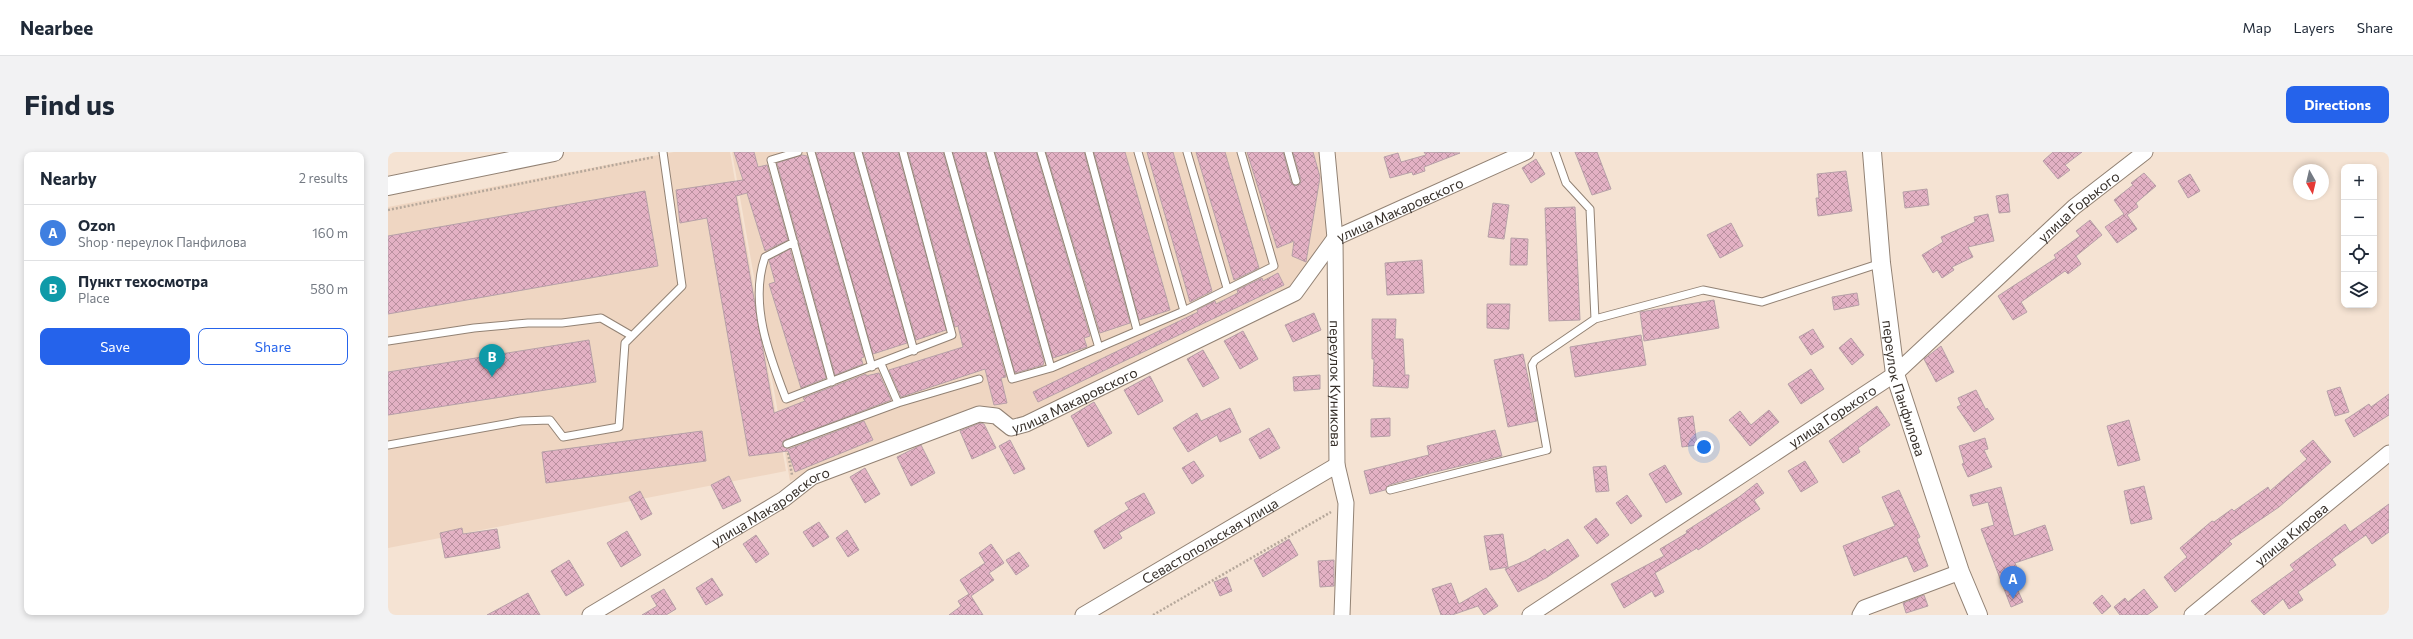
<!DOCTYPE html>
<html lang="en">
<head>
<meta charset="utf-8">
<style>
  :root { --surface:#fff; --page:#f2f2f3; --text:#1f2937; --muted:#747a83; --line:#e0e1e3; --accent:#2563eb }
  body { margin:0; font-family:Commissioner,sans-serif; background:var(--page); color:var(--text) }
  .controls { position:absolute; right:12px; top:12px; display:grid; overflow:hidden; border-radius:8px; box-shadow:0 2px 6px #0003 }
  .controls button { width:36px; height:36px; display:grid; place-items:center; padding:0; border:0; border-bottom:1px solid var(--line); background:var(--surface); color:var(--text); font:20px sans-serif }
  .compass { position:absolute; left:1905px; top:12px; width:36px; height:36px; border-radius:50%; background:var(--surface); box-shadow:0 2px 6px #0003; rotate:172deg }
  .you { position:absolute; left:1316px; top:295px; width:14px; height:14px; margin:-10px; border:3px solid #fff; border-radius:50%; background:#1a73e8; box-shadow:0 0 0 6px #1a73e833 }
  .badge { display:grid; place-items:center; width:26px; height:26px; border-radius:50%; background:var(--accent); color:#fff; font-size:13px; font-weight:700 }
  .pin { position:absolute; translate:-50% -33px; filter:drop-shadow(0 1px 2px #0008) }
  .pin::after { content:''; position:absolute; top:21px; width:14px; height:12px; background:inherit; clip-path:polygon(0 0,100% 0,50% 100%) }
  .list { margin:0; padding:0; list-style:none }
  h2 { display:flex; justify-content:space-between; align-items:center; height:52px; margin:0; padding:0 16px; font-size:17px }
  h2 small { font-size:13px; font-weight:400; color:var(--muted) }
  .list li { display:grid; grid-template-columns:26px 1fr auto; gap:12px; align-items:center; box-sizing:border-box; height:56px; padding:0 16px; border-top:1px solid var(--line) }
  .list b { display:block; font-size:15px; white-space:nowrap }
  .list p { margin:0; font-size:13px; white-space:nowrap; color:var(--muted) }
  .list em { font-size:13px; font-style:normal; color:var(--muted) }
  .actions { display:flex; gap:8px; padding:12px 16px }
  .actions a { flex:1; padding:9px 0; border:1px solid var(--accent); border-radius:8px; text-align:center; font-size:14px; color:var(--accent) }
  .actions .main { background:var(--accent); color:#fff }
  .icon { flex:none; width:22px; height:22px; fill:none; stroke:currentColor; stroke-width:2; stroke-linecap:round; stroke-linejoin:round }
  .map { position:relative; flex:none; width:2001px; height:463px; overflow:hidden; border-radius:8px }
  header { display:flex; align-items:center; gap:24px; box-sizing:border-box; height:56px; padding:0 20px; background:var(--surface); border-bottom:1px solid var(--line) }
  header strong { font-size:19px }
  nav { display:flex; gap:22px; margin-inline-start:auto; font-size:14px }
  .intro { display:flex; align-items:center; justify-content:space-between; box-sizing:border-box; height:96px; padding:0 24px }
  h1 { margin:0; font-size:28px }
  .button { padding:10px 18px; border-radius:8px; background:var(--accent); color:#fff; font-size:14px; font-weight:700 }
  main { display:flex; gap:24px; padding:0 24px }
  aside { flex:1; background:var(--surface); border-radius:8px; box-shadow:0 2px 6px #0003 }
  .map>svg:first-child { display:block }
</style>
</head>
<body>
<header>
<strong>Nearbee</strong>
<nav><a>Map</a><a>Layers</a><a>Share</a></nav>
</header>
<div class="intro"><h1>Find us</h1><a class="button">Directions</a></div>
<main>
<aside>
<h2>Nearby<small>2 results</small></h2>
<ul class="list">
<li><span class="badge" style="background:#3f7fe0">A</span><div><b>Ozon</b><p>Shop · переулок Панфилова</p></div><em>160 m</em></li>
<li><span class="badge" style="background:#0f9aa8">B</span><div><b>Пункт техосмотра</b><p>Place</p></div><em>580 m</em></li>
</ul>
<div class="actions"><a class="main">Save</a><a>Share</a></div>
</aside>
<div class="map">
<svg width="2001" height="463" viewBox="0 0 2001 463">
  <defs>
    <pattern id="building-cross-hatch" width="8" height="8" patternUnits="userSpaceOnUse"><rect width="8" height="8" fill="#e3b1c4"/><path d="M0 0l8 8M0 8l8-8" fill="none" stroke="#b9909f"/></pattern>
  </defs>
  <rect width="100%" height="100%" fill="#f5e3d3"/>
  <!-- built -->
  <path fill="#efd6c2" d="M286,0H342L398,319L0,396V55Z
    M344,0H937L945,85L906,139L636,267L623,269L590,258L402,329Z"/>
  <!-- building -->
  <path fill="url(#building-cross-hatch)" stroke="#b7a0a8" d="M346,0H366L370,15L379,13L400,88L377,99L359,41L348,44L386,261L417,249L415,246L478,222V224L491,221L503,248L395,289L394,294L401,297L476,269L485,288L407,320L400,299L361,304L319,66L292,71L288,38L355,28Z
    M432,0H465L519,191L485,202L428,1Z
    M475,0H510L558,178L528,188Z
    M520,0H555L618,225L613,226L619,251L606,253L597,217L513,245L501,218L575,195L570,174L567,175Z
    M565,0H597L656,210L655,213L627,221Z
    M607,0H648L702,184L696,186L699,195L665,206Z
    M658,0H696L742,171L712,181Z
    M706,0H737L782,158L751,168Z
    M759,0H785L824,139L802,150Z
    M808,0H837L871,116L846,128Z
    M859,0H895L903,30L907,34L912,32L913,28L905,0H925L932,25L918,110L904,104L906,89L889,96Z
    M1036,0L1072,1L1036,15L1037,19L1025,23L1024,20L1002,26L996,5L1010,1L1013,10L1038,3Z
    M1187,0H1209L1223,37L1204,43Z
    M1665,0H1694L1677,13L1682,18L1670,27L1655,9Z
    M414,3L419,4L476,205L473,206L475,212L447,223L389,11Z
    M1148,7L1157,22L1143,31L1134,16Z
    M1458,19L1464,59L1430,64L1428,46H1431L1429,22Z
    M1756,21L1768,34L1748,51L1750,55L1739,63L1749,77L1729,91L1717,75L1736,62L1726,48L1745,33L1743,31Z
    M1802,22L1812,39L1800,46L1790,29Z
    M1539,37L1541,53L1517,56L1515,40Z
    M257,39L270,114L0,162V84Z
    M1620,42L1622,60L1611,61L1608,44Z
    M1105,51L1121,53L1116,87L1100,85Z
    M1187,55L1192,168L1161,169L1157,56Z
    M1600,62L1606,89L1580,95L1585,105L1564,115L1566,118L1554,126L1549,118L1545,121L1534,103L1555,90L1553,85L1587,70L1586,65Z
    M1702,68L1714,83L1688,104L1693,112L1680,122L1677,119L1633,150L1639,160L1625,168L1610,144L1668,106L1666,103L1692,84L1688,79Z
    M1343,71L1355,94L1332,106L1319,83Z
    M1123,86L1140,87L1139,113H1122Z
    M402,97L438,226L413,236L381,132L387,130L381,108Z
    M1034,108L1036,141L999,143L997,111Z
    M890,121L896,133L650,250L645,240L810,160L809,158L827,149L828,152L850,141L849,138L874,126L875,129Z
    M1469,141L1471,153L1446,158L1444,145Z
    M1326,148L1331,176L1256,189L1252,160Z
    M1099,152H1122L1121,177L1099,176Z
    M926,161L933,178L905,190L897,173Z
    M984,167H1008L1007,187H1015L1017,223H1021L1020,236L985,234L986,207H984Z
    M1425,177L1436,195L1423,203L1411,185Z
    M855,179L870,207L852,217L836,189Z
    M1253,183L1258,213L1187,225L1182,195Z
    M1463,186L1476,203L1464,213L1451,196Z
    M201,188L208,230L0,263V220Z
    M1553,194L1566,220L1548,230L1536,207Z
    M815,198L831,226L815,235L799,207Z
    M1135,202L1149,269L1120,275L1106,208Z
    M1423,217L1436,237L1413,252L1400,232Z
    M932,223V237L906,239L905,225Z
    M762,224L775,249L750,263L736,238Z
    M1952,235L1961,260L1947,264L1939,239Z
    M1588,238L1598,258L1599,256L1606,267L1586,280L1569,255L1573,253L1570,246Z
    M2001,242V263L1966,285L1957,268L1981,252L1983,255Z
    M706,250L724,281L700,295L683,264Z
    M1489,254L1502,273L1470,296L1472,300L1455,311L1441,289Z
    M842,256L853,280L832,290L829,283L800,300L785,276L809,261L813,269Z
    M1381,258L1391,270L1362,294L1341,268L1352,259L1363,273Z
    M1305,264L1309,293L1294,295L1290,266Z
    M1002,266V284L983,285V267Z
    M1741,268L1752,308L1730,314L1719,274Z
    M592,271L596,272L608,296L584,307L572,279Z
    M881,276L892,296L872,307L861,287Z
    M1107,278L1114,304L1043,321L1001,333L997,338L982,342L976,319L1041,303L1039,294Z
    M314,279L318,309L158,331L154,300Z
    M1597,286L1600,297L1596,298L1604,315L1580,325L1574,312L1576,311L1571,294Z
    M622,288L637,317L626,322L611,294Z
    M1925,288L1943,310L1891,355L1841,389L1844,392L1787,440L1776,425L1799,405L1792,396L1824,369L1826,370L1844,357L1846,359L1880,335L1882,339L1919,307L1912,299Z
    M533,293L547,321L523,334L509,305Z
    M806,309L816,324L804,332L794,316Z
    M1417,309L1430,330L1413,340L1400,319Z
    M1277,313L1294,342L1278,351L1261,322Z
    M1218,314L1221,339L1208,340L1205,315Z
    M477,316L492,342L477,351L462,325Z
    M341,324L353,349L335,357L323,333Z
    M1369,331L1376,341L1366,348L1372,357L1310,398L1309,396L1267,421L1276,440L1267,445L1264,439L1236,456L1223,432L1276,404L1272,397L1299,381L1298,379L1351,345Z
    M1756,334L1764,367L1743,372L1736,339Z
    M1613,335L1626,384L1657,373L1665,398L1627,411L1635,431L1628,434L1635,450L1623,455L1593,377L1606,373L1600,350L1585,354L1582,343Z
    M1511,338L1532,385L1529,387L1540,414L1526,420L1519,404L1466,424L1455,394L1507,374L1494,345Z
    M252,339L264,362L253,368L241,345Z
    M756,341L767,361L731,381L734,386L716,397L706,379L741,357L737,351Z
    M1239,343L1254,364L1243,372L1228,351Z
    M2001,352V380L1984,392L1978,383L1944,407L1948,413L1910,440L1915,448L1901,457L1895,447L1876,463L1863,449L1906,418L1902,413L1941,384L1957,372L1962,380Z
    M1208,366L1221,383L1209,392L1196,375Z
    M431,370L441,385L425,395L415,380Z
    M74,376L75,382L109,377L112,396L57,406L52,381Z
    M459,378L471,398L460,405L448,386Z
    M239,379L253,403L233,415L219,391Z
    M1115,382L1120,415L1102,418L1096,384Z
    M368,383L381,402L368,411L355,392Z
    M901,387L910,403L875,425L866,408Z
    M1180,387L1191,404L1158,426L1130,440L1117,417L1139,408L1157,397L1159,400Z
    M603,392L616,411L601,421L606,428L583,444L595,463H561L573,454L570,449L581,442L572,428L597,411L591,401Z
    M631,400L641,414L628,423L618,408Z
    M181,408L196,433L178,444L163,419Z
    M946,408V434L932,435L930,409Z
    M839,425L844,439L832,444L826,430Z
    M324,426L335,443L318,453L308,436Z
    M1063,431L1071,452L1098,436L1110,454L1096,463L1090,454L1064,463H1053L1044,437Z
    M276,437L288,457L278,463H254L269,454L263,444Z
    M1756,437L1770,455L1759,463H1732L1726,455L1737,446L1740,450Z
    M140,441L152,463H99Z
    M1536,443L1540,454L1518,461L1515,451Z
    M1714,443L1723,454L1714,462L1705,451Z"/>
  <g fill="none" stroke-linecap="round" stroke-linejoin="round">
    <!-- service casing -->
    <g stroke="#928274" stroke-width="9">
      <path id="service" d="M410,0L383,8L444,230
        M423,0L484,215
        M470,0L526,199
        M560,0L624,227L663,216
        M602,0L663,216L796,159L886,114L853,0
        M653,0L711,196
        M701,0L749,178
        M750,0L796,159
        M799,0L839,136
        M900,0L908,29
        M1167,0L1178,31L1202,57L1207,167
        M406,90L377,105C361,152 381,203 398,247L564,183L515,0
        M0,189L86,176L140,171H174L213,166L244,184
        M493,212L510,251
        M399,292L510,251L591,227
        M0,293L133,269L162,268L175,285L231,275L237,191L294,134L275,0
        M1002,338L1159,298L1144,213L1147,208L1207,167L1315,138L1374,150L1493,111"/>
    </g>
    <!-- minor casing -->
    <g stroke="#928274" stroke-width="17">
      <g id="minor">
        <path id="s1" d="M939,0L947,86L949,313L958,351L954,463"/>
        <path id="s2" d="M202,463L396,347L424,325L591,262L608,264L623,276L638,272L907,141L947,86L1138,0"/>
        <path id="s3" d="M695,463L949,313"/>
        <path id="s4" d="M1142,463L1507,222L1686,55L1757,0"/>
        <path d="M1472,463L1476,456L1572,420"/>
        <path id="s5" d="M1804,463L2001,301"/>
      </g>
    </g>
    <!-- tertiary casing -->
    <g stroke="#928274" stroke-width="20">
      <g id="tertiary">
        <path id="s6" d="M1484,0L1493,111L1507,222L1572,420L1590,463"/>
        <path d="M0,34L166,0"/>
      </g>
    </g>
    <!-- path -->
    <path stroke="#b5a79a" stroke-width="2.5" stroke-dasharray="2 2" stroke-linecap="butt" d="M0,58L266,5
      M400,301L404,323
      M765,463L943,360"/>
    <!-- service -->
    <use href="#service" stroke="#fff" stroke-width="7"/>
    <!-- minor -->
    <use href="#minor" stroke="#fff" stroke-width="15"/>
    <!-- tertiary -->
    <use href="#tertiary" stroke="#fff" stroke-width="18"/>
  </g>
  <g text-anchor="middle" dominant-baseline="central" stroke-width="4" stroke-linejoin="round" paint-order="stroke">
    <!-- street labels -->
    <g font-size="14" fill="#362f29" stroke="#f5e3d3">
      <text stroke="none"><textPath href="#s4" startOffset="686">улица Горького</textPath></text>
      <text stroke="none"><textPath href="#s2" startOffset="930">улица Макаровского</textPath></text>
      <text stroke="none"><textPath href="#s1" startOffset="232">переулок Куникова</textPath></text>
      <text stroke="none"><textPath href="#s6" startOffset="239">переулок Панфилова</textPath></text>
      <text stroke="none"><textPath href="#s2" startOffset="546">улица Макаровского</textPath></text>
      <text stroke="none"><textPath href="#s4" startOffset="362">улица Горького</textPath></text>
      <text stroke="none"><textPath href="#s2" startOffset="211">улица Макаровского</textPath></text>
      <text stroke="none"><textPath href="#s5" startOffset="128">улица Кирова</textPath></text>
      <text stroke="none"><textPath href="#s3" startOffset="147">Севастопольская улица</textPath></text>
    </g>
  </g>
</svg>
<div class="controls">
<button>+</button>
<button>−</button>
<button><svg class="icon" aria-label="locate" viewBox="0 0 24 24"><circle cx="12" cy="12" r="6"/><path d="M12 2v4M12 18v4M2 12h4M18 12h4"/></svg></button>
<button><svg class="icon" aria-label="layers" viewBox="0 0 24 24"><path d="M12 4l9 5-9 5-9-5zM3 14l9 5 9-5"/></svg></button>
</div>
<svg class="compass" viewBox="-18 -18 36 36"><path d="M0-13l5 13h-10z" fill="#e53935"/><path d="M0 13l5-13h-10z" fill="#747a83"/></svg>
<div class="you"></div>
<div class="pin badge" style="left:1625px;top:447px;background:#3f7fe0">A</div>
<div class="pin badge" style="left:104px;top:225px;background:#0f9aa8">B</div>
</div>
</main>
</body>
</html>
